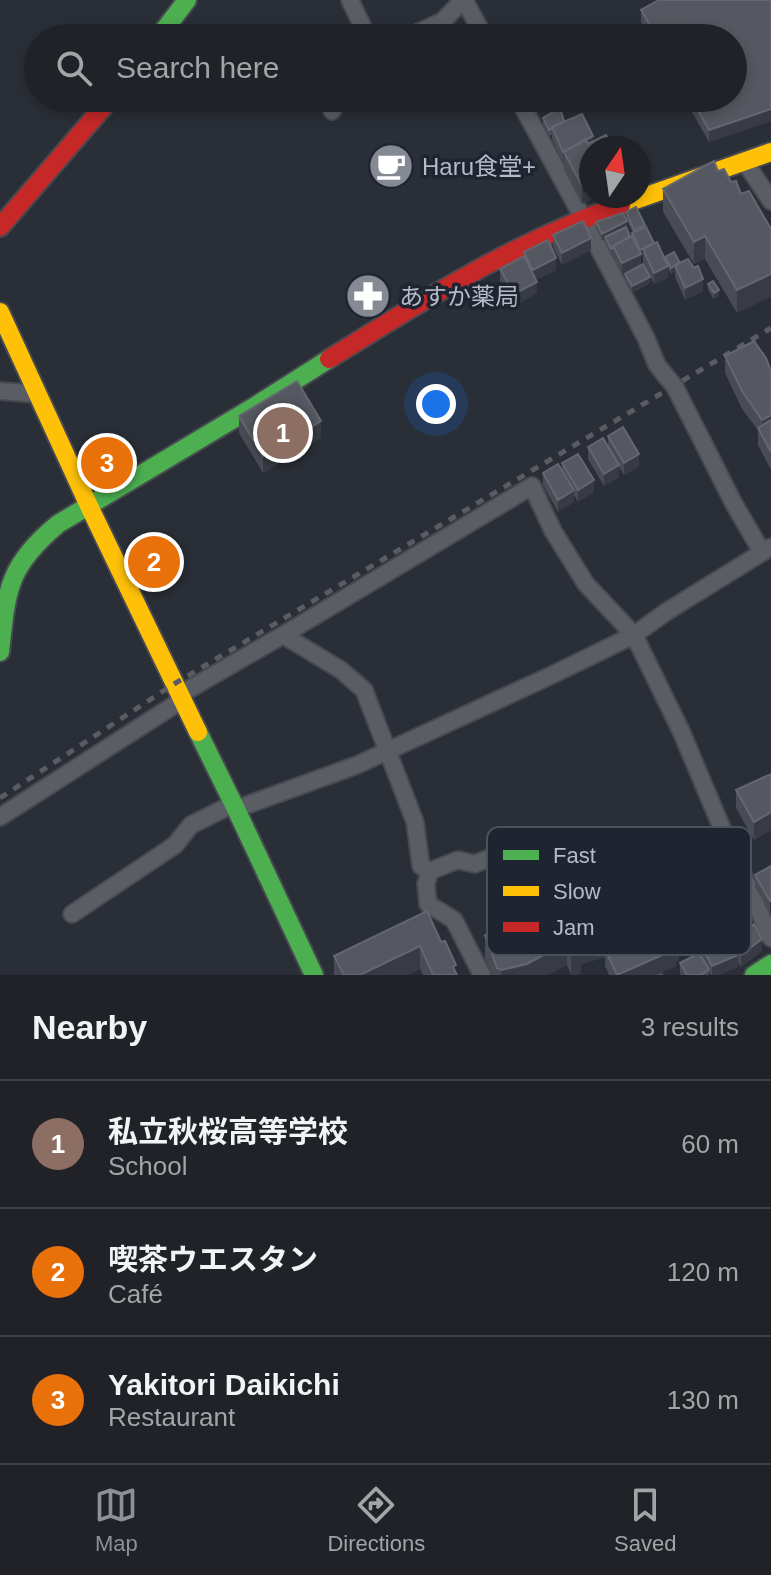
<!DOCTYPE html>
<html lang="en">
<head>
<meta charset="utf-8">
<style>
  :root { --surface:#202228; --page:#282a30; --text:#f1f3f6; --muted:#a2a4a8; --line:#3d3f45; --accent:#8c9099 }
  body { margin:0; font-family:Helvetica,"Noto Sans JP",sans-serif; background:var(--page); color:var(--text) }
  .compass { position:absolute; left:579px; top:136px; width:72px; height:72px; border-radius:50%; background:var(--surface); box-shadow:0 4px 12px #0003; rotate:13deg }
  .you { position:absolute; left:436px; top:404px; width:28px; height:28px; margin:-20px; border:6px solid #fff; border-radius:50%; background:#1a73e8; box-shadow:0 0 0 12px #1a73e833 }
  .badge { display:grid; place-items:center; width:52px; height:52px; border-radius:50%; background:var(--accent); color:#fff; font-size:26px; font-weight:700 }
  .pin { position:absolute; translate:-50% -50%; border:4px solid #fff; box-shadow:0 2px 8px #0006 }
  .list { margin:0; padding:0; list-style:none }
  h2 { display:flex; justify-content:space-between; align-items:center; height:104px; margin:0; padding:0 32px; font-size:34px }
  h2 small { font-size:26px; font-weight:400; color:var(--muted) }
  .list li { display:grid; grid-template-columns:52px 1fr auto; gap:24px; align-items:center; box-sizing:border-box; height:128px; padding:0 32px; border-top:2px solid var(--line) }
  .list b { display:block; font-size:30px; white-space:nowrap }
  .list p { margin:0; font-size:26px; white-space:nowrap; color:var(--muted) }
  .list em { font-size:26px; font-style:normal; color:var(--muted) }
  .icon { flex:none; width:44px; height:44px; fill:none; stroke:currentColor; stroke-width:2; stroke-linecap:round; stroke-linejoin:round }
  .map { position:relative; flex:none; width:771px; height:975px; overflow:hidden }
  .search { position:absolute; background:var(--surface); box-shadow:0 4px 12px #0003; left:24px; right:24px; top:24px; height:88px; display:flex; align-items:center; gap:20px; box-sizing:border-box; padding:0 28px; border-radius:44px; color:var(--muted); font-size:30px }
  .sheet { height:488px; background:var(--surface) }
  nav { display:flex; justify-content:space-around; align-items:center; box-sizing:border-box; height:112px; border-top:2px solid var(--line); background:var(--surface); font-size:22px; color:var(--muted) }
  nav a { display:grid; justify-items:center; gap:4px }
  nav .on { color:var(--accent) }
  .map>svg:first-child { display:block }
</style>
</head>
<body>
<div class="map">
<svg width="771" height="975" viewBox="0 0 771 975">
  <rect width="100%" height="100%" fill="#2a2e36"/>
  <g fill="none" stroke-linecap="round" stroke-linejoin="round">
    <!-- street casing -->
    <g stroke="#46494f" stroke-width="20">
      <path id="street" d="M350,0L368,38
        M464,0L485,38
        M406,38L443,21L463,0
        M518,98L583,218L646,338L657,365L675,387L734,504L762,552
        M332,111L339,98
        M745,162L771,201
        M0,391L38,394
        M283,635L532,486L553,531L586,584L634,635L681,731L724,833L771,938
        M179,695L283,635L341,670L364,690L415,822L421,866L430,871L458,860L475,864L523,844
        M236,809L357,765L552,675L634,635L666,612L771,547
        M0,817L182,700
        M430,871L426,884L428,904L454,920L482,975
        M72,914L175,845L191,825L233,804"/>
    </g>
    <!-- fast casing -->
    <g stroke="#46494f" stroke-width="22">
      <path id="fast" d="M158,38L187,0
        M0,652C7,589 7,567 58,524L252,408L329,359
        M198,732L236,809L314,975
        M754,975L771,964"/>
    </g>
    <!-- slow casing -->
    <g stroke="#46494f" stroke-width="22">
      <path id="slow" d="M621,205L771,152
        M0,312L89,506L198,732"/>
    </g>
    <!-- jam casing -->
    <g stroke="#46494f" stroke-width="22">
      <path id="jam" d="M0,227L111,98
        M329,359C423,300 516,241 621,205"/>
    </g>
    <!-- street -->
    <use href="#street" stroke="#5a5d64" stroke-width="16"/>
    <!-- fast -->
    <use href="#fast" stroke="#4caf50" stroke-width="18"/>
    <!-- slow -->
    <use href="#slow" stroke="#ffc107" stroke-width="18"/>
    <!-- jam -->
    <use href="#jam" stroke="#c62828" stroke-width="18"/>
    <!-- rail -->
    <path stroke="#595c62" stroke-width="5" stroke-dasharray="8 8" stroke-linecap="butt" d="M0,798L174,684L771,328"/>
  </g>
  <!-- wall -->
  <path fill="#494c54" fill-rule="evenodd" d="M659,0H771V121L709,142L684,98H733V38H650L641,22V10Z
    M543,118L564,121L593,136L582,204L564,170V164L552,139V135L549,136L543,124Z
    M718,171L731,182L741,194L737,313L705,259L694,264L663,212V189Z
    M626,212L645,227L665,260V257L680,263L703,291L685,300L675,277V271L671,274L668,268V278L654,284L643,261V254L641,255V265L650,283L632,293L625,280V274L631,271L622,275L613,257V254L611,255L605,243V239L602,240L596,228V222L626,218ZM627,221L633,233L630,236L626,228L627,227Z
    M553,235L591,250L562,265L553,247Z
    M524,252L556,270L536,280L537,293L514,306L500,281V269L524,256Z
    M708,284L719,296L714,299L708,290Z
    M725,356L771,371V470L758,445V430L742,409L725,373Z
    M239,416L321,438L263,473L239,433Z
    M608,436L639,466L624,475L619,467V477L604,486L588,459V447L608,446Z
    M562,463L594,492L578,502L574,495V502L558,512L543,485V473L562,471Z
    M771,774V830L754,840L736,808V790Z
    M771,866L770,913L755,887V875Z
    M709,906L746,925L720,940L709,918Z
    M485,935L610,946L679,960L676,962V966L662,972L664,975H609L605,966V957L581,964V973L574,975H571L567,965L548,975H491L485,957Z
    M731,937L762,951L741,967L738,962V967L719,975H711L709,972V975H680V963L703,959V949L731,943Z
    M441,942L457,975H423L420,969L407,975H334V956Z"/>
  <!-- shaded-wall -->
  <path fill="#383b43" d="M771,109V121L709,142V130Z
    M593,136V147L564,152L563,164V152Z
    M591,183V196H601L582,204V186Z
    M627,221V227L602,240V234Z
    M705,236V259L694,264V242Z
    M591,238V250L562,265V253Z
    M643,249V254L641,255V266L622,275V263L640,250Z
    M556,258V270L533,282V270Z
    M675,265V271L671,274V268Z
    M668,266V278L654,284V273Z
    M771,274V297L737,313V290Z
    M650,277V283L632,293V286Z
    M703,279V291L685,300V288Z
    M537,282V293L514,306V294Z
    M719,290V296L714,299V293Z
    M771,415V432L762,437V420Z
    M321,421V438L263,473V456Z
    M639,454V466L624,475V463Z
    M619,465V477L604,486V474Z
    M594,480V492L578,502V490Z
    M574,490V502L558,512V500Z
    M771,812V830L754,840V822Z
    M746,914V925L720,940V928Z
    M610,932V955L605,949V957L581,964V973L571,975V953L579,942Z
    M762,939V951L741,967V955Z
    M567,942V965L548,975H501V970Z
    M679,942V960L676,962V966L656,975H617Z
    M420,946V969L407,975H360Z
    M738,955V967L719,975H712V966Z"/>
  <!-- building -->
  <path fill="#555860" stroke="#646770" stroke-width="2" d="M659,0H771V109L709,130L691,98H733V38H657L641,10Z
    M560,108L564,121L552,127L553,128L549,130L543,118Z
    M582,114L593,136L563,152L552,127Z
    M606,135L613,148H591V183L582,186L564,152L586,139L588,144Z
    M714,161L718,171L724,169L731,182L736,181L741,194L749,191L771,229V274L737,290L705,236L694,242L663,189Z
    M636,207L645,225L634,230L626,212Z
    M623,213L627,221L602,234L596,222Z
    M583,221L591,238L562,253L553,235Z
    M626,227L630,236L613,246V248L611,249L605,237Z
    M646,227L654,243L640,250L632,233Z
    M632,236L641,254L622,263L613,246Z
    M548,240L556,258L533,270L524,252Z
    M657,242L668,266L654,273L643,249Z
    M674,252L680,263L671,268L665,257Z
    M524,256L537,282L514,294L500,269Z
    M688,259L694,268L698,266L703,279L685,288L675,265Z
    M643,264L650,277L632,286L625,274Z
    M713,281L719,290L714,293L708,284Z
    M754,341L766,358L771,371V415L762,420L742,391L725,356Z
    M297,381L321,421L263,456L239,416Z
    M771,420V452L758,428Z
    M623,427L639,454L624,463L608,436Z
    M603,438L619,465L604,474L588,447Z
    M578,454L594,480L578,490L562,463Z
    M558,464L574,490L558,500L543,473Z
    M771,774V812L754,822L736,790Z
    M771,866V901H770L755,875Z
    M598,897L610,932L579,942L581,950L571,953L567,942L527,964L501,970L497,968L485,935Z
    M427,911L441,942L445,941L456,965L453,967L457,975H433L420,946L360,975H344L334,956Z
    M668,920L679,942L674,945L676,949L617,975L605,949Z
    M754,924L762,939L741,955L731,937Z
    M727,936L738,955L712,966L703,949Z
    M699,953L709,969L701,975H687L680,963Z"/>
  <!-- icons -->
  <defs>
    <g id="cafe-disc" transform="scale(2.3)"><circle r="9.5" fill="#848994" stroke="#1e2430"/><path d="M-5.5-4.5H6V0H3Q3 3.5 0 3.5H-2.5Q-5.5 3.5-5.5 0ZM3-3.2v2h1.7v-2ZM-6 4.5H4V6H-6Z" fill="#fff"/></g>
    <g id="pharmacy-disc" transform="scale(2.3)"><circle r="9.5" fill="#848994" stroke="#1e2430"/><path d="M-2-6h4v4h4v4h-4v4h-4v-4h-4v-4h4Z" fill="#fff"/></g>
  </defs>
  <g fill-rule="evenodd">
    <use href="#cafe-disc" x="391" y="166"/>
    <use href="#pharmacy-disc" x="368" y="296"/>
  </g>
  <g text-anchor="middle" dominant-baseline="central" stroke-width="7" stroke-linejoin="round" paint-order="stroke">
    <!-- poi labels -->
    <g font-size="24" fill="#b5bac6" stroke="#1e2430" text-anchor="start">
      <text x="422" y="166">Haru食堂+</text>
      <text x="399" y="296">あすか薬局</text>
    </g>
  </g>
  <!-- legend -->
  <rect x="487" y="827" width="264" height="128" rx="12" fill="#1e2430" stroke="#4b515d" stroke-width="2"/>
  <rect x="503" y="850" width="36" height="10" fill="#4caf50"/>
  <rect x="503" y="886" width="36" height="10" fill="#ffc107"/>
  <rect x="503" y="922" width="36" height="10" fill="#c62828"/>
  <g font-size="22" fill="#b5bac6">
    <text x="553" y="863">Fast</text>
    <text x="553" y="899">Slow</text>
    <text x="553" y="935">Jam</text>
  </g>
</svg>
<svg class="compass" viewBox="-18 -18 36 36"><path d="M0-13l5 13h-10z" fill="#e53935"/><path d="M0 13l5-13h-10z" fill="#a2a4a8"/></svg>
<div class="you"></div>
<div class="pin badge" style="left:283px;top:433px;background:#8d6e63">1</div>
<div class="pin badge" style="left:154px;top:562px;background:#e8710a">2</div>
<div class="pin badge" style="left:107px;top:463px;background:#e8710a">3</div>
<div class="search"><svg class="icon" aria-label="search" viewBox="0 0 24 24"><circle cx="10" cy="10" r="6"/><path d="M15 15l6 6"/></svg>Search here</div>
</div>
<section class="sheet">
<h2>Nearby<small>3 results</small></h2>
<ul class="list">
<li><span class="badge" style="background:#8d6e63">1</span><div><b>私立秋桜高等学校</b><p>School</p></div><em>60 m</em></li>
<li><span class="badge" style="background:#e8710a">2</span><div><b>喫茶ウエスタン</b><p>Café</p></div><em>120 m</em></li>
<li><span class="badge" style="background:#e8710a">3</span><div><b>Yakitori Daikichi</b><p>Restaurant</p></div><em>130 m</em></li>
</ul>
</section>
<nav>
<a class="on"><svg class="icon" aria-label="map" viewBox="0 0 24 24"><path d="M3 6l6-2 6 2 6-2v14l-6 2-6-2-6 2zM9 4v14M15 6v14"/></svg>Map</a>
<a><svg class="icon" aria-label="directions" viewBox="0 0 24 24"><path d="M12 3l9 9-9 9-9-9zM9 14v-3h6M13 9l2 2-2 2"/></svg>Directions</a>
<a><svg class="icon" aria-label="saved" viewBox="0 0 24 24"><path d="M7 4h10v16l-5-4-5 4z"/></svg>Saved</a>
</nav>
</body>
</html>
